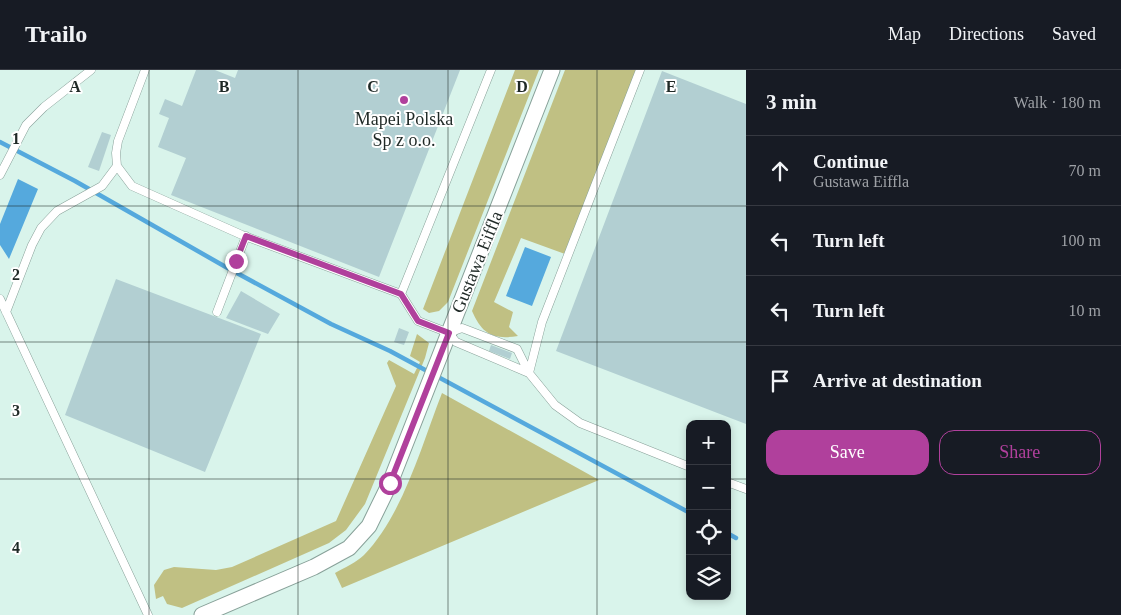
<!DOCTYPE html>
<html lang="en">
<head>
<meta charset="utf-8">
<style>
  :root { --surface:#171b24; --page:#20242c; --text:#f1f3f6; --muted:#9ea1a6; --line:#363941; --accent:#b0409c }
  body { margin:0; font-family:"Times New Roman",serif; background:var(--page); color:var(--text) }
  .controls { position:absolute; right:15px; bottom:15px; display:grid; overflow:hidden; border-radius:10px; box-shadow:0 2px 8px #0003 }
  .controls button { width:45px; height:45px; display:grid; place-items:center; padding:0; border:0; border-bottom:1px solid var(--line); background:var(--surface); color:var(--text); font:25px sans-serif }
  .stop { position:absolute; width:15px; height:15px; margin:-11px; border:4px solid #b0409c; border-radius:50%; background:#fff }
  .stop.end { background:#b0409c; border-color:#fff; box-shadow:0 1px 5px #0008 }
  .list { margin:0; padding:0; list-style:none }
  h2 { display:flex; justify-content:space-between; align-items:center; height:65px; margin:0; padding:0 20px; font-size:21px }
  h2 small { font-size:16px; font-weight:400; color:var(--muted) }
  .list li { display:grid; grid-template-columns:32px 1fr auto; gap:15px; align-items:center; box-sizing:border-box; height:70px; padding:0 20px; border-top:1px solid var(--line) }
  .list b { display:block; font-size:19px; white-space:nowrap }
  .list p { margin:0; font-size:16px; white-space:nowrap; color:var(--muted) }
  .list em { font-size:16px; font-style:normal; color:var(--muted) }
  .actions { display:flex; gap:10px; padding:15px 20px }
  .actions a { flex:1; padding:11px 0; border:1px solid var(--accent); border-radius:15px; text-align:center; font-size:18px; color:var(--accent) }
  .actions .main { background:var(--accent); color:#fff }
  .icon { flex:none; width:28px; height:28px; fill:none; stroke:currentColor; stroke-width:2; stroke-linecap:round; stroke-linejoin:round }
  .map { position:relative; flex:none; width:746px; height:545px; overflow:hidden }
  header { display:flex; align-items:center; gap:30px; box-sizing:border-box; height:70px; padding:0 25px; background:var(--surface); border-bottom:1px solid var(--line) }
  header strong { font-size:24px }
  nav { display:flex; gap:28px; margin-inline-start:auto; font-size:18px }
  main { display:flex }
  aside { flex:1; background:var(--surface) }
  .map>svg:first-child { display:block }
</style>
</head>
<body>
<header>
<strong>Trailo</strong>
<nav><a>Map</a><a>Directions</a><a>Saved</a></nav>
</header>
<main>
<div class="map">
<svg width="746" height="545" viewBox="0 0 746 545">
  <rect width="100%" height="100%" fill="#d9f4eb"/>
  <!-- green -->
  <path fill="#c0c083" d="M515,0H539L448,232L439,241L429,243L423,239Z
    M565,0H636L565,184L521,168L494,232L513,242L509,257L518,266C493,270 482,264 472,241Z
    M417,264L429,273L425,288L365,434L346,460L329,473L182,538L167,534L163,526L156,529L154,515L164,500L174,497L216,500L232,497L336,451L396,316L387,293L389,290L414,304L420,292L410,286Z
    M442,323L599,410L342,518L335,503C344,498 357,492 364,485C403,445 422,374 442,323Z"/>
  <!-- water -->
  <path fill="#55a9dd" d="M18,109L38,119L9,189L0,175V154Z
    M525,177L551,187L532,236L506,226Z"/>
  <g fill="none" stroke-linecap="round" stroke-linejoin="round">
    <!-- stream -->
    <path stroke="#55a9dd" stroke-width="4.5" d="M0,72L75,111L224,196L331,254L390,281L690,443
      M727,463L736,468"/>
  </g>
  <!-- building -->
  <path fill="#b2cfd2" d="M196,0H215L235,8L238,0H460L379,207L171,125L186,88L158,77L169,48L159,44L165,29L182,36Z
    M662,1L746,34V354L556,281Z
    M102,62L111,65L99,101L88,97Z
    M116,209L261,264L205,402L65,345Z
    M241,221L280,244L268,264L226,248Z
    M399,258L409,262L404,275L394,272Z
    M491,275L512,283L510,289L489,281Z"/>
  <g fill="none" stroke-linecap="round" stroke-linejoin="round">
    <!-- service casing -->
    <g stroke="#88a199" stroke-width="9">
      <path id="service" d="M145,0L118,71L116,83L117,96L132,116L242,165L401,224L418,251L449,263L456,272L529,303L555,335L580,353L690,397
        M0,105L26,55L44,37L91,0
        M401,224L491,0
        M0,229L148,545
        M6,242L32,175L41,158L57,141L102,116L117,96
        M217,242L246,166
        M451,262L462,258L517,279L529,303
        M529,303L542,252L640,0
        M727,412L746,419"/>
    </g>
    <!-- minor casing -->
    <g stroke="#88a199" stroke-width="17">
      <path id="minor" d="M202,545L314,497L349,478L369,456L390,413L552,0"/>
    </g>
    <!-- service -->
    <use href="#service" stroke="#fff" stroke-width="8"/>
    <!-- minor -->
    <use href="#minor" stroke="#fff" stroke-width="15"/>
  </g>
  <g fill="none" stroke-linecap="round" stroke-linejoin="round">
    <!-- route -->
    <path stroke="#b0409c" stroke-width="6" d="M236,191L246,166L401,224L418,251L449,263L390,413"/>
  </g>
  <!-- grid -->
  <path fill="none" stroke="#1f2926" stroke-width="1" stroke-opacity="0.55" d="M149,0V545M298,0V545M448,0V545M597,0V545M0,136H746M0,272H746M0,409H690M727,409H746"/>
  <!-- markers -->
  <circle fill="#b0409c" stroke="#fff" stroke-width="2" cx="404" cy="30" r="5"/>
  <g text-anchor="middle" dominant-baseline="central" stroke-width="4" stroke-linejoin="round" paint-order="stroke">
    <!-- poi labels -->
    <g font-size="18" fill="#1f2926" stroke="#fff">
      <text x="404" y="49">Mapei Polska<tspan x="404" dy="21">Sp z o.o.</tspan></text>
    </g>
    <!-- street labels -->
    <g font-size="18" fill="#1f2926" stroke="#fff">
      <text transform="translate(477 192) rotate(-68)">Gustawa Eiffla</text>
    </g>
  </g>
  <g font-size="16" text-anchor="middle" font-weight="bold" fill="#1f2926" stroke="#fff" stroke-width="4" stroke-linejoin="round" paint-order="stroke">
    <text x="75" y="22">A</text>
    <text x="224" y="22">B</text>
    <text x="373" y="22">C</text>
    <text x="522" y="22">D</text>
    <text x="671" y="22">E</text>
    <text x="16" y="74">1</text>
    <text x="16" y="210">2</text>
    <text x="16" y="346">3</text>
    <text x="16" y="483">4</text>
  </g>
</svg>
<div class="controls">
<button>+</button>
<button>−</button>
<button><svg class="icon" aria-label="locate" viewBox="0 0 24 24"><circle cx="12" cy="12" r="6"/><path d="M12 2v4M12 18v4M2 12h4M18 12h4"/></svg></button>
<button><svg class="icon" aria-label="layers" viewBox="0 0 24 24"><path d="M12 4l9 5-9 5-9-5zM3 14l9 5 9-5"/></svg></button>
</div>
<div class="stop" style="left:390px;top:413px"></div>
<div class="stop end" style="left:236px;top:191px"></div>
</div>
<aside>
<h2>3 min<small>Walk · 180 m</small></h2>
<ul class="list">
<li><svg class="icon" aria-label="ahead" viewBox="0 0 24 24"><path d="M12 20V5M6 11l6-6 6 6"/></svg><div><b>Continue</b><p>Gustawa Eiffla</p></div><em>70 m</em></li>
<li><svg class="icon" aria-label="left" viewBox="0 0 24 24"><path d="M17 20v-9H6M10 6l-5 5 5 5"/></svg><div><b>Turn left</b></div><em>100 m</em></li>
<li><svg class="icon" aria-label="left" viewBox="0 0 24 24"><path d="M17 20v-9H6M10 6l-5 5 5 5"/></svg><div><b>Turn left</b></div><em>10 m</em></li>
<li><svg class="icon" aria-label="arrive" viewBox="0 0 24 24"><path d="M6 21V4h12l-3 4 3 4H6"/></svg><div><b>Arrive at destination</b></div></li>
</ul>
<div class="actions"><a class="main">Save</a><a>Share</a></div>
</aside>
</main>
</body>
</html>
